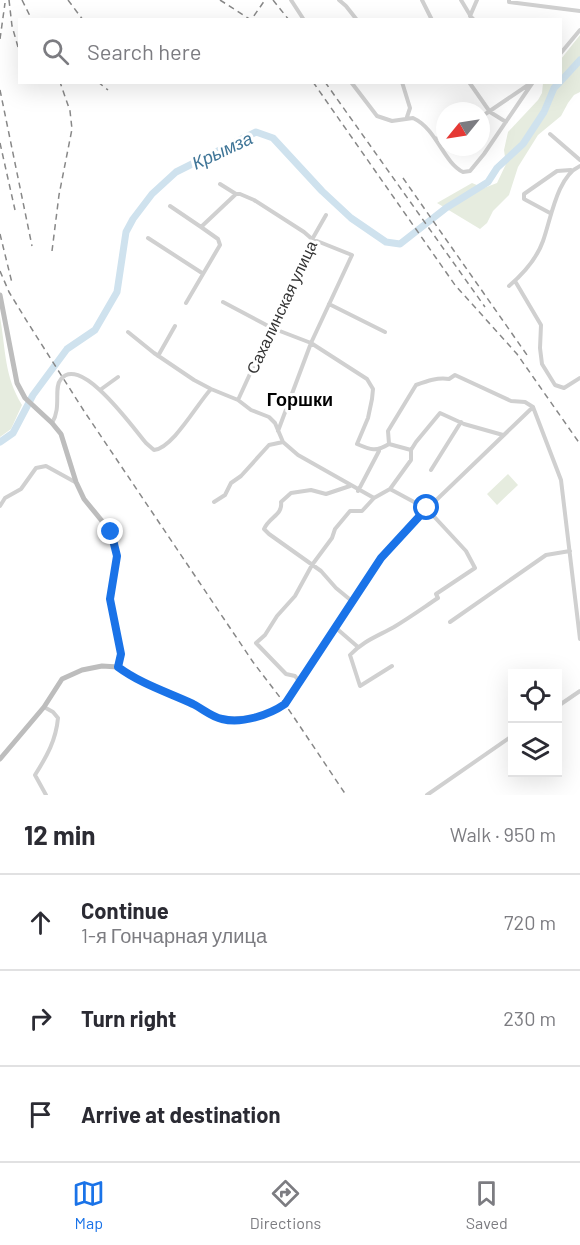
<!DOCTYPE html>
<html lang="en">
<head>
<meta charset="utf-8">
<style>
  :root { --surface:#fff; --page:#f7f7f7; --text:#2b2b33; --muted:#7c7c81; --line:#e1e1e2; --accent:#1a73e8 }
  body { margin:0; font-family:Barlow,sans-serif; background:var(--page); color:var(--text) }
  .controls { position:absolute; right:18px; bottom:18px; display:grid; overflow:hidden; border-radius:0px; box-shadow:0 6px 24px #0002 }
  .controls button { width:54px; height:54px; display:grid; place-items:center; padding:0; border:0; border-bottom:2px solid var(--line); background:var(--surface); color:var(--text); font:30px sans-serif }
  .compass { position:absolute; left:436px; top:102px; width:54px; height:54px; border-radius:50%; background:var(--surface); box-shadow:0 6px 24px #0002; rotate:240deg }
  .stop { position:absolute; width:18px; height:18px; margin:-14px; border:4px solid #1a73e8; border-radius:50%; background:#fff }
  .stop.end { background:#1a73e8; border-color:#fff; box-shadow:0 2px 6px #0008 }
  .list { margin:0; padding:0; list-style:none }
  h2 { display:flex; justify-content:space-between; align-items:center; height:78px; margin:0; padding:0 24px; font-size:26px }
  h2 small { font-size:20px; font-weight:400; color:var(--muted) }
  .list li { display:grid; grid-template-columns:39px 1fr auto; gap:18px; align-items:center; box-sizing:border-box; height:96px; padding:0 24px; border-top:2px solid var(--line) }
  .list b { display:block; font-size:22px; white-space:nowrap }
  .list p { margin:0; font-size:20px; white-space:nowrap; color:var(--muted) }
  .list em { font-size:20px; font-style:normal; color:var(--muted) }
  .icon { flex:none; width:33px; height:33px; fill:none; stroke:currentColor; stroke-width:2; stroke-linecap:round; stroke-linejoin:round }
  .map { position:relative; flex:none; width:580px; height:795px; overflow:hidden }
  .search { position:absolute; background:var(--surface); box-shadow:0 6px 24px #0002; left:18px; right:18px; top:18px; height:66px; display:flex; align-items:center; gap:15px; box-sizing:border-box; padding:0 21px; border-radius:0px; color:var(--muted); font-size:22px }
  .sheet { height:366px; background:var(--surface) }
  nav { display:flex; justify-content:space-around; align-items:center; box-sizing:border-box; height:84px; border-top:2px solid var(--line); background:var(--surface); font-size:16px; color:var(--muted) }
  nav a { display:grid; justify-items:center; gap:3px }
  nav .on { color:var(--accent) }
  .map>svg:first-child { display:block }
</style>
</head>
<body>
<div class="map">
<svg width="580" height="795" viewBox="0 0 580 795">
  <rect width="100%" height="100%" fill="#fff"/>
  <!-- green -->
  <path fill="#e6ecdf" d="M580,35V92L574,95L568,103L561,116L538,135L518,167L509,195L493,211L487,223L480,229L437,203L472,183L484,188L497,183L506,164L504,150L508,132L538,100L542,93L543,83L560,82L561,59Z
    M0,317C6,351 4,375 22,405L11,429L0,437Z
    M508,474L518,485L497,505L487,494Z"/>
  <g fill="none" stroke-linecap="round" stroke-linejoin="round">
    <!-- river -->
    <path stroke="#cfe2ee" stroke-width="7" d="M560,82L580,60
      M0,442L13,433L33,395L67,349L95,330L117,292L126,232L133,219L152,194L176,172L256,132L273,138L322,191L351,218L386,242L400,244L446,208L488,182L497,168L523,144L544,112L554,88L560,82"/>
    <!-- street -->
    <path stroke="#d0d0d0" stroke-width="4" d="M291,0L304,20
      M339,0L346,6L357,20
      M422,0L432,20
      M461,0L470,15
      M509,0V2L580,11
      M474,20L470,16L477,0
      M560,54L580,30
      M351,82L377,116L392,121L413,118C437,129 443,162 463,172L470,171L484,154L533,82
      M402,82L410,108L407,117
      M469,82L490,112L506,122
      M481,117L531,83
      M550,134L580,160
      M436,139L445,136
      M220,184L236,194H240L254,200L304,232L312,239L352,255L311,343L278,431
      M170,206L201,227
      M550,213L524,199V194L557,171L571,170
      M148,238L202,273
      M515,281L541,325L540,348L542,364L555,385L564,388L580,378
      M509,286C523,274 537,258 543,241C551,219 557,176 580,166
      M223,302L272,328L311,343L367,379L373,389L372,399L368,418L357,444C371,450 376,452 389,444
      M186,303L220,245L218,239L201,227L236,194
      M329,304L385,332
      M128,332L154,353L194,380L211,389L238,400L251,410L269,417L275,423L283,442L298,455L374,498L390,489L411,460V450L416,442L440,413L464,424L503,435
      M158,356L175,326
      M100,390L118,377
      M238,400L310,243L326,215
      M533,407L561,480L580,639
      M52,423C62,407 53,388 61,379C81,354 134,429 146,443L154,450C173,448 197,404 211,389
      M389,444L388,431L416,385C427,381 438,377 449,379L455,375L511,401L525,402L533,407
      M389,444L411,450
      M431,470L461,422
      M350,486L326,494L311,490L291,493L281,502C283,515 269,517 264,529L269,534L321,571L336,588L353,602
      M390,489L427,509L466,551L475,568L436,594L438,598C423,608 409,618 394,627C378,636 363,641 350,655L360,686L392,666
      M358,491L379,451
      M214,502L225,495L231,483L241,476L269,445L283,442
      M0,506L5,498L21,489L36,468L46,466L75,482
      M450,622L546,555L570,551
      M336,628L358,647
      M118,667L132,678L183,699L223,719L254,717L271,712L285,704L296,688L381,558L427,509L533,407
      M300,682L295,676L286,674L256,643L265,635L277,616L295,596L312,565L332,538L335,529L350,511H362L374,498
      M558,706L580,691
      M44,707L53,712L58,718C56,740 47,756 35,775L46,795
      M427,795L512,736"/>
    <!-- secondary -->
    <path stroke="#bdbdbd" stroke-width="5" d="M0,295L17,383L25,398L52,423L61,434L76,482L84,499L111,532L117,556L110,599L121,654L118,667L102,666L82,670L62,679L44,707L0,759"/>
    <!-- rail -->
    <path stroke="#888" stroke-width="1.5" stroke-dasharray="6 4.5" stroke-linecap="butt" d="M9,0L12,26L20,54
      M22,0L32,20
      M68,0L83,20
      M220,0L251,20L265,0
      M273,0L289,20
      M0,39L5,3
      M98,82L108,90
      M313,82L455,285L517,354L580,444
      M325,82L485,307
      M0,90L32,246
      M0,143L15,210
      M403,178L527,355
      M0,234L12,283
      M52,251L59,195L72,129L70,111L60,82
      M0,271L9,292L28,323L84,411L253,662L285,704L346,795"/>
  </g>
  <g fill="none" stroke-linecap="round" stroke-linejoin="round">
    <!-- route -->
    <path stroke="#1a73e8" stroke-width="8" d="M111,532L117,556L110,599L121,654L118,667C141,684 167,692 193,704C203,709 212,717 222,719C242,724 269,715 285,704L381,558L427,508"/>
  </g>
  <g text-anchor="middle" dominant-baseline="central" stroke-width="6" stroke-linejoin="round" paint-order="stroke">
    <!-- street labels -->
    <g font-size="16" fill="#333" stroke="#fff">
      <text transform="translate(281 307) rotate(-65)">Сахалинская улица</text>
    </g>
    <!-- water labels -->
    <g font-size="18" font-style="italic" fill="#3f7597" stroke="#fff">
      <text transform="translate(222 150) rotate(-25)">Крымза</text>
    </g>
    <!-- neighbourhood labels -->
    <g font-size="18" font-weight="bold" fill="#000" stroke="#fff">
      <text x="300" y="399">Горшки</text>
    </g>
  </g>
</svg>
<div class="controls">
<button><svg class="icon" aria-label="locate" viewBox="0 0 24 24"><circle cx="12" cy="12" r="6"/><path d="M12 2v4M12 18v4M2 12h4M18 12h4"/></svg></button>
<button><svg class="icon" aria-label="layers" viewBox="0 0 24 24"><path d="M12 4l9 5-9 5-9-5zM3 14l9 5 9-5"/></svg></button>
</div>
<svg class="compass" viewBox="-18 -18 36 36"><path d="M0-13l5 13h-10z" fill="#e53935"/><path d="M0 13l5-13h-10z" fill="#7c7c81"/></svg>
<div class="stop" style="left:427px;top:508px"></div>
<div class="stop end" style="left:111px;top:532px"></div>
<div class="search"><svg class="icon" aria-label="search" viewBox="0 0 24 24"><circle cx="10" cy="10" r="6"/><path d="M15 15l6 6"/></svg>Search here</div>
</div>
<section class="sheet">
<h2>12 min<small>Walk · 950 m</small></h2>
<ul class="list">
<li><svg class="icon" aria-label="ahead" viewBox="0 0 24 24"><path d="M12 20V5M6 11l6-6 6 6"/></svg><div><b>Continue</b><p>1-я Гончарная улица</p></div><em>720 m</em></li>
<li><svg class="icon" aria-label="right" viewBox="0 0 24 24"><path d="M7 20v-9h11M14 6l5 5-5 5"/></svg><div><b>Turn right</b></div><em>230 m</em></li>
<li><svg class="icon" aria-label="arrive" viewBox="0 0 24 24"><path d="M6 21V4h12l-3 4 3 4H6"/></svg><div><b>Arrive at destination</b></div></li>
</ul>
</section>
<nav>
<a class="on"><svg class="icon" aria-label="map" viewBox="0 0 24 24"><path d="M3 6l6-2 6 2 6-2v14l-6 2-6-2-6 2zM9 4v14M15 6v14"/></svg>Map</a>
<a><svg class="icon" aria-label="directions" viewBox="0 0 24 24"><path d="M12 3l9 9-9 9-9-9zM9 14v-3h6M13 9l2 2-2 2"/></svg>Directions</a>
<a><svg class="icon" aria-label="saved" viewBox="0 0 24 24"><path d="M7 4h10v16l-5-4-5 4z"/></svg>Saved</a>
</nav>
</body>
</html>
